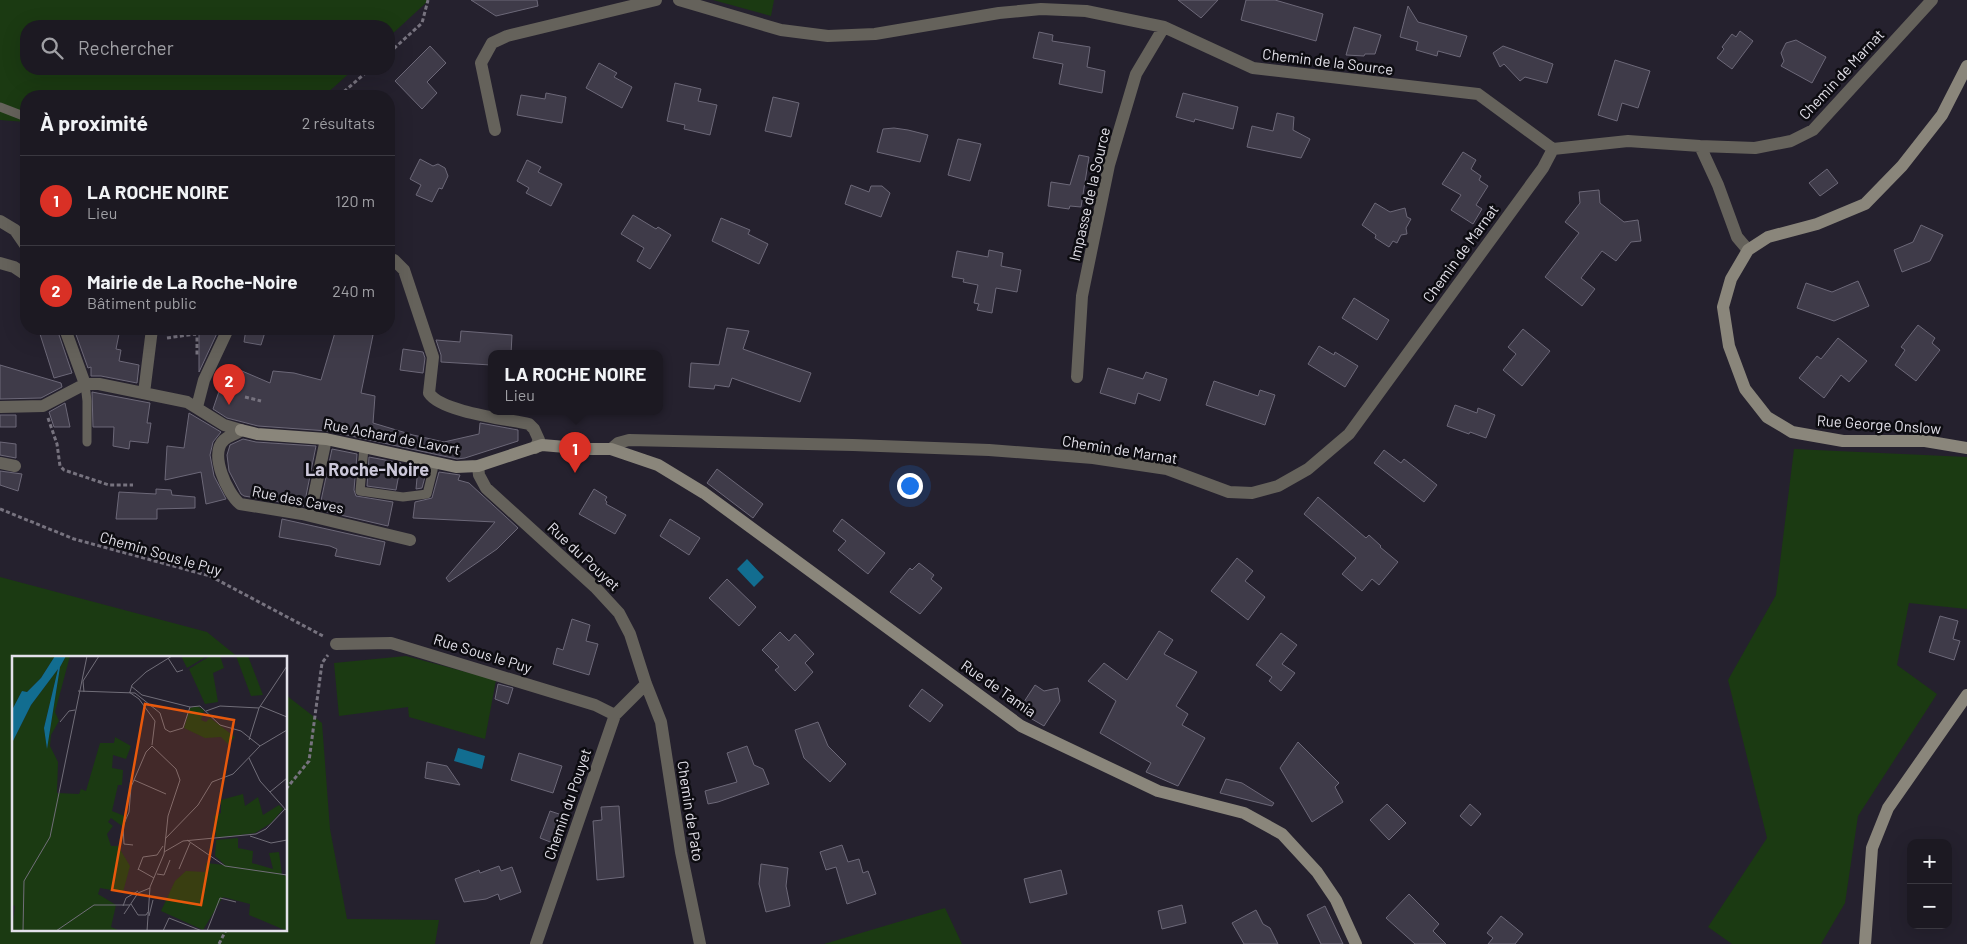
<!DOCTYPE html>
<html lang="fr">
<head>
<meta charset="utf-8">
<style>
  :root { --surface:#1c1922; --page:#29262f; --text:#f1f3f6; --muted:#a0a0a5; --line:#3a3840; --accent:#d93025 }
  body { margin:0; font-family:Barlow,sans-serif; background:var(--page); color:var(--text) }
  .controls { position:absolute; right:15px; bottom:15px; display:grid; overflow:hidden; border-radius:10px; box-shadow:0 5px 20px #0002 }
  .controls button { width:45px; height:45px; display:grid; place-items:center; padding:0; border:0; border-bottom:1px solid var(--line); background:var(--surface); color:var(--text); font:25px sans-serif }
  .you { position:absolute; left:909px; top:485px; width:18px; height:18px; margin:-12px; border:4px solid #fff; border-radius:50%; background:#1a73e8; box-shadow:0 0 0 8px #1a73e833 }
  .badge { display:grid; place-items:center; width:32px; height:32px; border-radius:50%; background:var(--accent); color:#fff; font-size:16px; font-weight:700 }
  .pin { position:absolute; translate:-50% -41px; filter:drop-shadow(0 1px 2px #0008) }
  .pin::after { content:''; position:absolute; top:26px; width:18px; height:15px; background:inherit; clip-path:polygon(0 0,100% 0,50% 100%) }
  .popup { position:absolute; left:488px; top:350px; width:175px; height:65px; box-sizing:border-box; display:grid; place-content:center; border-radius:10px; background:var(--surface); filter:drop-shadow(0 1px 4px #0005); font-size:16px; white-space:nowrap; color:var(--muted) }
  .popup b { font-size:19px; color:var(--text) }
  .popup::after { content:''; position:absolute; left:50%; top:100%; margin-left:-10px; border:10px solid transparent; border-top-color:var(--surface) }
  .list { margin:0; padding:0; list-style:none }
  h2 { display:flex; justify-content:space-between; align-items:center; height:65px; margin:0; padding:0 20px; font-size:21px }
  h2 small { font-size:16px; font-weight:400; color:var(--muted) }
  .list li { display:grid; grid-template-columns:32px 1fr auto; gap:15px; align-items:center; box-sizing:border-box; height:90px; padding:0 20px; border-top:1px solid var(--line) }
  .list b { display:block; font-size:19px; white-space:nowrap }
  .list p { margin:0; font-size:16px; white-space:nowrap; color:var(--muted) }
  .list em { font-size:16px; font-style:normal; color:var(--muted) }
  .icon { flex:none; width:28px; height:28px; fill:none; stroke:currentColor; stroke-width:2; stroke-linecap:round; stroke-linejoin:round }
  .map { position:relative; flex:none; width:1967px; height:944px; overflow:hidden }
  .search { position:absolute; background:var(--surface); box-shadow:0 5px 20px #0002; left:20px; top:20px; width:375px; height:55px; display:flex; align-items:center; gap:12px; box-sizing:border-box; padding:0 18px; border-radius:20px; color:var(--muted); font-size:19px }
  .panel { position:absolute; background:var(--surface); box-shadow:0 5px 20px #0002; left:20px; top:90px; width:375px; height:245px; border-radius:20px }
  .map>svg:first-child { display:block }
</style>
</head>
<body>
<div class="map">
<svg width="1967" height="944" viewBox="0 0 1967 944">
  <rect width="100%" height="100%" fill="#25212e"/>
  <!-- green -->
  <path fill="#1b3a12" d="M0,0H429L389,37V26H26V69H354L324,96H26V122L0,120Z
    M713,0H774L771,16Z
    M1794,449L1967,457V609L1909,603L1897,665L1937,694L1858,816L1845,903L1821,944H1732L1708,927L1767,838L1728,680L1776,595Z
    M0,577L207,632L239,658H14V930H286V695L322,723L330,829L347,919L439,920L435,944H0Z
    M406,656L496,680L485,739L409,717L408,707L339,716L334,663Z
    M945,908L962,944H824Z"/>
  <!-- water -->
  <path fill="#126d90" d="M747,559L764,577L754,587L737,569Z
    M458,748L485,756L482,769L454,761Z"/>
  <!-- building -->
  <path fill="#3f3b49" stroke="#6c6878" d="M471,0H537L538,6L496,16Z
    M1178,0H1218L1201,18Z
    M1246,0H1275L1323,14L1316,41L1241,20Z
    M1408,6L1418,22L1467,36L1460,57L1438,51L1437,56L1416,50L1418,42L1400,37Z
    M1354,27L1381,35L1375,54H1365L1364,56L1346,55Z
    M1740,31L1753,41L1732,69L1717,58L1724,49L1722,47L1732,34L1736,37Z
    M1039,32L1053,35L1052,41L1090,47L1087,67L1105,71L1102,93L1059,84L1063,64L1033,58Z
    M1796,40L1826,57L1812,83L1781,66L1784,61L1781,53L1786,43Z
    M430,46L446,63L427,82L437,93L422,109L395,81Z
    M1503,46L1553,64L1547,83L1525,77L1520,81L1504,64L1500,67L1493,53Z
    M1615,60L1650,71L1638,108L1622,103L1617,121L1598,115Z
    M599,63L617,73L614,77L632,87L622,108L586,88Z
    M675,83L701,89L698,101L717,105L710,135L684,129L685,125L667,121Z
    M546,93L566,97L562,123L517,115L521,95L545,99Z
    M1183,93L1238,107L1233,129L1195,119L1194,122L1176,117Z
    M773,97L799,103L791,137L765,131Z
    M1277,113L1294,117L1293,130L1310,139L1301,158L1247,147L1252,126L1273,131Z
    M894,128L908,130L928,135L920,162L877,152L883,129Z
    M958,139L981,144L970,181L948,175Z
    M1463,152L1476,160L1471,169L1481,176L1479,180L1488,186L1476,205L1482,209L1473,224L1451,210L1461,195L1442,184Z
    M1079,155L1089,157L1081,207L1070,206L1069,209L1048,206L1051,182L1070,185Z
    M420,159L433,166L438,164L445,168L448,176L442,189L439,188L432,202L416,195L421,185L410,179Z
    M527,160L541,167L538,172L562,184L551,206L526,193L529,188L517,181Z
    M1827,169L1838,183L1820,196L1809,183Z
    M851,185L869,192L871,186H882L890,193L881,217L845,204Z
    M1599,190L1600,203L1624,222L1638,220L1641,241L1631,242L1616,261L1602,251L1581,278L1595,289L1582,306L1545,277L1579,233L1565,222L1580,203L1579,192Z
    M1375,203L1390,212L1405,208L1407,217L1411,219L1406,228L1407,234L1401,235L1397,243L1393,241L1389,247L1375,238L1376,235L1362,225Z
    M633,215L656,229L658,227L671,235L650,269L637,261L644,248L621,234Z
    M721,218L750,230L748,234L768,244L759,264L712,241Z
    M1921,225L1943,235L1930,261L1902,272L1894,250L1913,242Z
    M989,250L1003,253L1001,266L1021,270L1017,292L996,288L992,313L977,310L979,304L974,303L978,285L963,282L964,279L952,277L957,251L988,257Z
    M1858,281L1869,306L1834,321L1797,308L1806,283L1832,292Z
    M1354,298L1389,320L1377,340L1342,318Z
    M1918,325L1935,338L1932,343L1940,350L1916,381L1895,365L1905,350L1901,347Z
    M727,328L749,331L743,349L811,373L800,402L732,378L729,387L715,385L714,389L689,387L691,363L719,365Z
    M57,329L72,373L54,378L39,331Z
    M74,329H120L116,349L121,350L119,361L139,365L137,383L101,376H91V367L88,368Z
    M199,329H219L199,372Z
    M246,329H266L261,345L244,342Z
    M336,329H354L373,335L361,393L375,396L373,423L413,435L444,442L479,434L480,423L518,430V441L465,458L457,459L328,431L258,426L227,418L213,409L228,365L270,383L273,371L294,373L321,380Z
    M1523,329L1550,351L1522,386L1503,370L1516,354L1508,347Z
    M461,331L512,335L511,354H491V365L441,362V355L436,340L460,342Z
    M1838,338L1867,361L1849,382L1841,375L1824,398L1799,378L1817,356L1821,359Z
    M1319,346L1334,355L1335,352L1358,366L1345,387L1308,364Z
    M403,349L423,352L425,358L423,373L400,370Z
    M0,365L61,383L62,387L41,398L0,399Z
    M1108,368L1143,379L1146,372L1167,379L1160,401L1138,393L1135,404L1100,393Z
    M1214,381L1258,396L1260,390L1275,395L1265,425L1206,405Z
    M92,392L150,403L147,423H151L148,443L130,441L129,449L113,446L114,427H93Z
    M65,403L70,427H54L49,412Z
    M1455,405L1477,413L1478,408L1495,415L1486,438L1470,432L1469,434L1447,426Z
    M189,413L221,432L213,442L210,455L214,476L226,499L206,504L201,472L165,480L167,446L184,448Z
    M0,415H16V427H0Z
    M243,439L256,442L316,446L304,506L244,496L241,494L229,471L227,455L230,445Z
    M0,442L16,444V458L0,455Z
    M332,449L357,454L354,490L356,496L393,502L388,526L319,510Z
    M1384,450L1401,463L1404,459L1437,485L1424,502L1374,463Z
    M369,457L401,463L396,490L367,486Z
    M418,467L427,469L422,488L416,489Z
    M717,469L763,504L753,518L707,483Z
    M0,471L22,474L18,491L0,485Z
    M439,472L460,475L458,480L469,483L518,528L497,549L449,582L446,578L495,522L413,518L415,502L432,498Z
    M156,489L171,490L172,495L195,497V508L157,509V519H116L119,492L156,494Z
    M594,489L607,497L605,500L607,502L606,504L626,515L615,534L579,514Z
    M1318,497L1366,538L1369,535L1381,546L1380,547L1398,562L1379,585L1372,579L1362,591L1342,574L1356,558L1304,514Z
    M282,519L385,542L380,565L335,556L337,549L330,546L279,537Z
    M670,519L700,538L689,555L660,536Z
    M842,519L885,553L868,574L838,550L846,541L833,531Z
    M1237,558L1253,571L1245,581L1265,597L1248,620L1211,591Z
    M919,563L934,575L931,579L942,588L920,614L890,592L910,568L912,570Z
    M727,579L756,607L739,626L709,598Z
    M1940,616L1958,621L1953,639L1960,641L1954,660L1929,652Z
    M572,619L590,625L586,641L598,644L589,675L553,664L557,648L563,650Z
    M1159,631L1173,640L1164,654L1197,672L1176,706L1188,714L1182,725L1205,738L1178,786L1146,772L1151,763L1100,733L1116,701L1088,681L1104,663L1127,680Z
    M780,632L789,641L795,634L814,654L805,663L813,672L795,691L775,670L779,667L762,650Z
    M1281,633L1297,645L1282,664L1295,673L1281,691L1269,681L1272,677L1256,665Z
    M498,684L513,688L508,704L495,699Z
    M1035,685L1044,691L1058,688L1060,701L1044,726L1018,711Z
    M922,689L943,705L930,722L909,706Z
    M818,722L828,746L846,764L830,782L804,758L795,730Z
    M1298,742L1339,783L1335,787L1343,802L1312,822L1280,768Z
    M747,746L754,765L763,769L769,784L718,802L708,804L705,791L737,782L727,753Z
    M519,753L562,766L553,793L511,780Z
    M427,762L447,766L460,785L425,778Z
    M1226,779L1242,783L1274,803L1272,806L1220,793Z
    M1387,804L1406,823L1389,840L1370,820Z
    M1470,804L1481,814L1471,826L1460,816Z
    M619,806L624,877L597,880L593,821L602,820L601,807Z
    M550,811L568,817L558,845L540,838Z
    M842,845L848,862L859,859L863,873L868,871L876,894L847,904L836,867L826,870L820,852Z
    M761,864L788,868L786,886L790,906L766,912L759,884Z
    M499,866L501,871L512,867L521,892L500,900L498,894L486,899L464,902L455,879L479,870L480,873Z
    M1061,870L1067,894L1030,903L1024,879Z
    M1409,894L1439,924L1433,931L1446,944H1415L1386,918Z
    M1182,905L1186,923L1162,929L1158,911Z
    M1325,906L1343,944H1321L1307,915Z
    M1256,910L1263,924L1270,928L1278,944H1244L1232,923Z
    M1501,916L1523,934L1515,944H1488L1493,938L1487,933Z"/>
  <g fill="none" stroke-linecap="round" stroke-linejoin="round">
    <!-- path -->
    <path stroke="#77737f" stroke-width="3" stroke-dasharray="4 2.5" stroke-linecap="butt" d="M389,53L422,23L428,0
      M339,96L370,69
      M167,338L195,334L197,336V357
      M245,397L261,401
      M48,418L57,444L60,466L64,470L109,485H133
      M0,509L74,539L210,576L323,636
      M286,789L309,761L322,663L328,655
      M219,944L226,930"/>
    <!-- lane -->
    <path stroke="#65625b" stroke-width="9" d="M0,107L26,117
      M85,384L87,401V442
      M364,448L360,491L403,497L427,494L435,462"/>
    <!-- street -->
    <path stroke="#65625b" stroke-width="12" d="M679,0L781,30L828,36L875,34L999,13L1041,9L1086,11L1164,27L1253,68L1478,94L1553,149
      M495,130L481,63L492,43L507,36L656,0
      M1700,146L1718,185L1737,237L1748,250
      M1553,149L1628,141L1700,146L1755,148L1791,141L1813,130L1932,0
      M0,221L15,230L26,246
      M389,258L394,260L404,270L433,357L429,393C441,412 506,419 529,424L534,429L539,440L535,448
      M0,263L14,267L26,275
      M65,329L85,384
      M1077,377L1082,296L1109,165L1136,74L1164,27
      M144,393L152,329
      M0,407L43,406L85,384H99L187,402L224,425L241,430
      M197,407L204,380L228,329
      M241,430C236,435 229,435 224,440C209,454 227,493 240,504L302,514L410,540
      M611,449L618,443L629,440L853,445L989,450L1093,458L1167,469L1229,492L1252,493L1278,486L1308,469L1349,434L1543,168L1553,149
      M0,463L15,466
      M478,466L479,475L486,488L595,587L619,613L630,634L646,684L661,722L681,852L700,944
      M312,505L326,439
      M336,644L391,643L595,705L615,715
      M536,944L615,715L646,684"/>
    <!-- secondary -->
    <path stroke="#8a867b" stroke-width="12" d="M1967,66L1942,115L1902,166L1865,204L1817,224L1768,237L1748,250L1731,279L1723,307L1729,346L1745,389L1767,417L1792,432L1843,441H1925L1967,448
      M241,430L257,434L326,439L456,467L478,466L542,445L589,449H611L658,465L704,493L1021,726L1158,791L1244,813L1282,834L1317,872L1336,900L1356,944
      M1865,944L1872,848L1888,808L1967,695"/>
  </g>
  <g text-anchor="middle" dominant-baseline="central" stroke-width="5" stroke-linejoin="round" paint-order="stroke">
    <!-- street labels -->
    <g font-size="15" fill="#e3e1ea" stroke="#0d0c11">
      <text transform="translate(1328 61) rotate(7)">Chemin de la Source</text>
      <text transform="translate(1841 74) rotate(-47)">Chemin de Marnat</text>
      <text transform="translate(1089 194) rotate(-77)">Impasse de la Source</text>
      <text transform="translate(1460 253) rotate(-54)">Chemin de Marnat</text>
      <text transform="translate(1879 424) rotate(4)">Rue George Onslow</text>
      <text transform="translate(392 436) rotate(11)">Rue Achard de Lavort</text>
      <text transform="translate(1120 449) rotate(9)">Chemin de Marnat</text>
      <text transform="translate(298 499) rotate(11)">Rue des Caves</text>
      <text transform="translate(161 553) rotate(16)">Chemin Sous le Puy</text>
      <text transform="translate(584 556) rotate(43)">Rue du Pouyet</text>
      <text transform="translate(483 653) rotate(17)">Rue Sous le Puy</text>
      <text transform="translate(999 688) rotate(35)">Rue de Tamia</text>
      <text transform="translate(567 804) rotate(-71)">Chemin du Pouyet</text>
      <text transform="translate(691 811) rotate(81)">Chemin de Pato</text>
    </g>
    <!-- quarter labels -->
    <g font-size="18" font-weight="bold" fill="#ccc8da" stroke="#0d0c11">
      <text x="367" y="469">La Roche-Noire</text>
    </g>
  </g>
  <!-- overview -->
  <g transform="translate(12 656)">
    <rect width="275" height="275" fill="#25212e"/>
    <path d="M0,0H43L29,22L15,36L10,35L0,54ZM54,0H58L43,56L47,65L39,79L38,90L46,106L45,137L67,138L69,133L74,135L88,87H102L103,81L119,90L114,103L101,99L100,112L111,114L110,129H106L100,155L115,161L110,170L99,162L96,166L101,170L95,178L99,190H106L118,210L111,236L88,232L86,238L104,249L99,271L108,275H0L3,250L0,249V87L19,49L46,13L32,72L35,92L48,11ZM169,0H195L175,12ZM198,0H208L212,12L201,17L206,46L193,48L177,13ZM224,0H236L251,39L239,40ZM185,50L192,54L189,64L194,66L198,62L223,81L216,88L209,81L193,82L172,72L178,52ZM231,138L233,150L246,141L251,159L267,149L271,153L259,167L243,177L204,182L202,160L209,157V144ZM226,182V192L241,195L240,207L261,213L257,197L267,196L270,219L275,220V275L237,259L238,248L211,241L191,274L149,255L163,225L174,215L193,216L194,207L213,209L203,200L204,184Z" fill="#1b3a12"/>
    <path d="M43,0H54L48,11L35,93L32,72L46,13L19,49L0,87V54L10,35L15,36L29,22Z" fill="#126d90"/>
    <path fill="none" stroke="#716e79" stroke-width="1" d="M156,2L165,16L171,14M119,30L130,39L178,51M66,35L123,37L148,57L153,73L158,76L171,72L178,51L188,50L208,69L229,75L248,90M72,36L71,25L87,0M117,36L127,43L143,65L140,89M118,36L120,29L134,16L160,0M248,50L275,61M194,55L208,50L247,52M48,66L57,55L63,54M237,84L247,52L275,10M248,90L275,74M237,102L248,125L275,155M122,124L154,138M258,136L275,122M238,180L259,187L275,184M153,183L186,149L200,126L221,118L248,90M175,184L213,210L275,219M121,189L112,188L111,170L117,156L119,131L134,96L140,90M152,196L171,185L244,178L254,173L273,153M126,213L142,222M167,213L178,187M126,214L131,201L145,199L151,190M145,218L152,219L158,204M119,248L126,259H134L136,256M111,250L114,242L126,235M112,258L126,237L138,232M137,260L141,244M11,275L12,225L38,181L75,0M44,275L82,249H118M135,275L138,231L152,198L156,160L168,124L164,113L140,90M151,275L157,262L190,275M195,275L208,242L224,246"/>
    <path fill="#e8590c" fill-opacity="0.15" stroke="#e8590c" stroke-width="2.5" d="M133,48L222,64L189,249L100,234Z"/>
    <rect width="275" height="275" fill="none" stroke="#e3e1ea" stroke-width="2.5"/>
  </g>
</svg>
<div class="controls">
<button>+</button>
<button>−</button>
</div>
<div class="you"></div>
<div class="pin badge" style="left:575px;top:473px">1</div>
<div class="popup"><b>LA ROCHE NOIRE</b>Lieu</div>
<div class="pin badge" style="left:229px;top:405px">2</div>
<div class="search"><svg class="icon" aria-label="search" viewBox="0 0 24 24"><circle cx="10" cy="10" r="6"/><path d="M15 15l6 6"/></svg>Rechercher</div>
<section class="panel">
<h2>À proximité<small>2 résultats</small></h2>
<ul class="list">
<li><span class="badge">1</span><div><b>LA ROCHE NOIRE</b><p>Lieu</p></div><em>120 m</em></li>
<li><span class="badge">2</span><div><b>Mairie de La Roche-Noire</b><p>Bâtiment public</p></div><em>240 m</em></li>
</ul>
</section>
</div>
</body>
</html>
